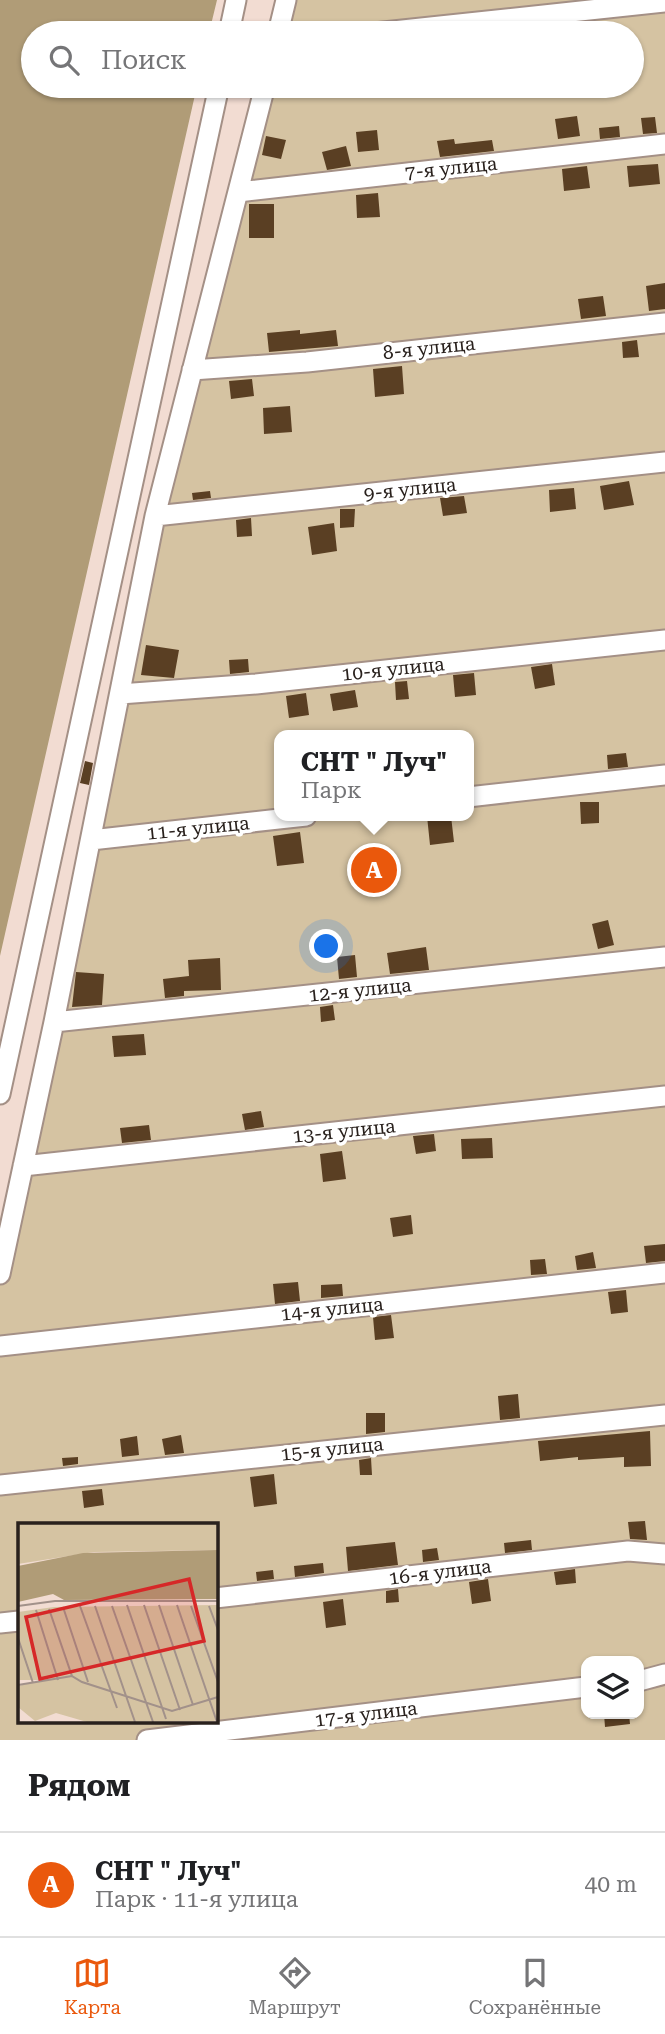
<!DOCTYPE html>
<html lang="ru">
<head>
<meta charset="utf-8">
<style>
  :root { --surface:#fff; --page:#f6f6f6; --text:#202124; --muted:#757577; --line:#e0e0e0; --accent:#ea580c }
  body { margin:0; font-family:"Roboto Serif",serif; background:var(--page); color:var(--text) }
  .controls { position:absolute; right:21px; bottom:21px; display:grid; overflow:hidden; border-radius:14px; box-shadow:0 2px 5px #0004 }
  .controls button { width:63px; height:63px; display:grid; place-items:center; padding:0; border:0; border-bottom:2px solid var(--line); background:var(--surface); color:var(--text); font:35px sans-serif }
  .you { position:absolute; left:327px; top:947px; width:24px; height:24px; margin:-18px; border:5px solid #fff; border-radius:50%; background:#1a73e8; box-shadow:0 0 0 10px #1a73e833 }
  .badge { display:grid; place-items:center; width:46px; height:46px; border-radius:50%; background:var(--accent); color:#fff; font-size:23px; font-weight:700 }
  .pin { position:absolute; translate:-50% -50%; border:4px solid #fff; box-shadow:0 2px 7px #0006 }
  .popup { position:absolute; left:274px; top:730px; width:200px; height:91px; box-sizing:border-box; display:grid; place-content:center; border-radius:14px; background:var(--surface); filter:drop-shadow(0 2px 5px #0005); font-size:23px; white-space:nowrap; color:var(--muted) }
  .popup b { font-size:26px; color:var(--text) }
  .popup::after { content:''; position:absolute; left:50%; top:100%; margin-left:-14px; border:14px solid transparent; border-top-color:var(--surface) }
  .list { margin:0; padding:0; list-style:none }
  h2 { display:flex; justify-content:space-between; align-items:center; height:91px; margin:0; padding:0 28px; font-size:30px }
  h2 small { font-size:23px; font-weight:400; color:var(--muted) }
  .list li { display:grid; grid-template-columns:46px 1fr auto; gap:21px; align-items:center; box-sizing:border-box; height:105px; padding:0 28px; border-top:2px solid var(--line) }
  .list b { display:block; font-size:26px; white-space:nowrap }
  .list p { margin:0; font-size:23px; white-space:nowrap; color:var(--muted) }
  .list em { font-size:23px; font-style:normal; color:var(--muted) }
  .icon { flex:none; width:38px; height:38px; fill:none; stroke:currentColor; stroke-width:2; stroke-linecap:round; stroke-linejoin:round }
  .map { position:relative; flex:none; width:665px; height:1740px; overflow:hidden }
  .search { position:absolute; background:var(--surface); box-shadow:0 2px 5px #0004; left:21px; right:21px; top:21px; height:77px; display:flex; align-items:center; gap:18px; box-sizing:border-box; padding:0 24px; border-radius:38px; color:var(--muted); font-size:26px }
  .sheet { height:196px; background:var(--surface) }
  nav { display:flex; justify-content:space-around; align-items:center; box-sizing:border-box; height:98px; border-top:2px solid var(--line); background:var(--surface); font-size:19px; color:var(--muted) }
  nav a { display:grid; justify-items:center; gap:4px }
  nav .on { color:var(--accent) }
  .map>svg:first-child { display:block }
</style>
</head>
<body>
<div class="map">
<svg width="665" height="1740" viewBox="0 0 665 1740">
  <rect width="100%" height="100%" fill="#f2dcd2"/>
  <!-- green -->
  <path fill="#d5c3a2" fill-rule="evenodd" d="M278,0H665V1740H0V1273L258,86H632V33H270ZM280,735H468V816H280ZM19,1525H215V1721H19ZM586,1661H639V1714H586Z"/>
  <!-- forest -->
  <path fill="#b09c77" d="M0,0H217L209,33H33V86H197L0,956Z"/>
  <!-- building -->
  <path fill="#5a3f23" d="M577,116L580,136L558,139L555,119Z
    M655,117L657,133L643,134L641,118Z
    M619,126L620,137L600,139L599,128Z
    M377,130L379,150L358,152L356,132Z
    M266,136L286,140L281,159L262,155Z
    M454,139L455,144L492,140L494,151L440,157L437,141Z
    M346,146L351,166L327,170L322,152Z
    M658,164L660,184L629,187L627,166Z
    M587,166L590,188L564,191L562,169Z
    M378,193L380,217L357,218L356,195Z
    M249,204H274V238H249Z
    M665,283V309L649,311L646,286Z
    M603,296L606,316L581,319L578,299Z
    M300,330V334L336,330L338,346L269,352L267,333Z
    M637,340L639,357L623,358L622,342Z
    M402,366L404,394L375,397L373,369Z
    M252,379L254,396L231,399L229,381Z
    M290,406L292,432L264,434L263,408Z
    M629,481L634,505L604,510L600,486Z
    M574,488L576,509L550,512L549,490Z
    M210,491L211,498L193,500L192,493Z
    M464,496L467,513L443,516L440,498Z
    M340,509H355L354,527L340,528Z
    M251,518L252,536L237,537L236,520Z
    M334,523L337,551L312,555L308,527Z
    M146,645L179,650L174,678L141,675Z
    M248,659L249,672L230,674L229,660Z
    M552,664L555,685L535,689L531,667Z
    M474,673L476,695L455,697L453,675Z
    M407,681L409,699L396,700L395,682Z
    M355,690L358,707L333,711L330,694Z
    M306,693L309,715L289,718L286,696Z
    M626,753L628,767L608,769L607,755Z
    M85,761L93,763L89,785L80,783Z
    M580,802H599V823L581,824Z
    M427,816H451L454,842L430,845Z
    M300,832L304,863L277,866L273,836Z
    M608,920L614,945L598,949L592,924Z
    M426,947L429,970L390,974L387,953Z
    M355,955L357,977L339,979L337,957Z
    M220,958L221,990L184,991V996L165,998L163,979L189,976L188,960Z
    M76,972L104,974L102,1005L72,1007Z
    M333,1005L335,1020L321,1022L320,1007Z
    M144,1034L146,1055L114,1057L112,1036Z
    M261,1111L264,1127L245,1130L242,1114Z
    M149,1125L151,1140L122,1143L120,1128Z
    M434,1134L436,1151L416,1154L413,1136Z
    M492,1138L493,1158L462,1159L461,1139Z
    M342,1151L346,1179L323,1182L320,1154Z
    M411,1215L413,1234L393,1237L390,1218Z
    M665,1244V1261L646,1263L644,1246Z
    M593,1252L596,1268L577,1270L575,1256Z
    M545,1259L547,1274L531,1275L530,1260Z
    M298,1282L300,1301L275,1304L273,1284Z
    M342,1284L343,1296L321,1298V1285Z
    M626,1290L628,1312L611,1314L608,1292Z
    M391,1315L394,1338L375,1340L373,1317Z
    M518,1394L520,1418L500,1420L498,1396Z
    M366,1413H385V1432L366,1434Z
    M650,1431L651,1466L624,1467V1457L578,1460V1457L540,1461L538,1441Z
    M181,1435L184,1453L165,1455L162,1439Z
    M137,1436L139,1455L122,1457L120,1439Z
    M78,1457V1464L63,1466L62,1458Z
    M371,1458L372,1475H360L359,1460Z
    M274,1474L277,1504L254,1507L250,1477Z
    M102,1489L104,1505L84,1508L82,1491Z
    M645,1521L647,1540L630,1539L628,1522Z
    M531,1540L532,1550L505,1553L504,1543Z
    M395,1542L398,1565L348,1571L346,1547Z
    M437,1548L439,1560L423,1562L422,1550Z
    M323,1563L324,1573L295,1577L294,1566Z
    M575,1569L576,1583L556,1585L554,1572Z
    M273,1570L274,1579L257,1581L256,1572Z
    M488,1579L491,1601L472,1604L469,1582Z
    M398,1589L399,1602L386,1603V1591Z
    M343,1599L346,1625L326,1628L323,1602Z
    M604,1714H629L630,1724L605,1727Z"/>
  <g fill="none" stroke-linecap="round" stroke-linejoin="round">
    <!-- minor casing -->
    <g stroke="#a49086" stroke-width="23">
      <path id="minor" d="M229,33L236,0
        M278,33L286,0
        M374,33L665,2
        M238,192L665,144
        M192,370L307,362L665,323
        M155,516L665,462
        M120,694L256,684L665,640
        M468,797L665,775
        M91,840L306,816
        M54,1022L665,957
        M0,1094L219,86
        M23,1166L665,1096
        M0,1274L54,1022L155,516L265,86
        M0,1346L665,1273
        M0,1485L665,1415
        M215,1598L628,1551L665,1554
        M0,1623L19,1621
        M639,1681L665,1674
        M147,1740L586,1687"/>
    </g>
    <!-- minor -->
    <use href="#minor" stroke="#fff" stroke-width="19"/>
  </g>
  <g text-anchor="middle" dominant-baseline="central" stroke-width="7" stroke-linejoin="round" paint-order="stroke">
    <!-- street labels -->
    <g font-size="19" fill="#29211d" stroke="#fff">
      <text transform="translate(451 168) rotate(-6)">7-я улица</text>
      <text transform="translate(429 348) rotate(-6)">8-я улица</text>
      <text transform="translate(410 489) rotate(-6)">9-я улица</text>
      <text transform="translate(393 669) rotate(-6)">10-я улица</text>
      <text transform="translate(198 828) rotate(-6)">11-я улица</text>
      <text transform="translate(360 990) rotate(-6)">12-я улица</text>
      <text transform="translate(344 1131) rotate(-6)">13-я улица</text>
      <text transform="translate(332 1309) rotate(-6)">14-я улица</text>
      <text transform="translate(332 1449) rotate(-6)">15-я улица</text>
      <text transform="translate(440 1572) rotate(-7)">16-я улица</text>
      <text transform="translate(366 1714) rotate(-7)">17-я улица</text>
    </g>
  </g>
  <!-- overview -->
  <g transform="translate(18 1523)">
    <rect width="200" height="200" fill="#f2dcd2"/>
    <path d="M0,0H199V27L76,29L0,41ZM199,82L200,196L196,198L69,199L38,190L17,198L0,184V163L25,157H0V89L36,84Z" fill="#d5c3a2"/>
    <path d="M199,27V76L46,77L35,71L0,79V43L65,30Z" fill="#b09c77"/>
    <path fill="none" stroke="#a2918a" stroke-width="2" d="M109,82L148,196M126,82L162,187M141,82L175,182M159,82L199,199M0,83L37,78H200M62,83L99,185M77,83L117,199M94,83L135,199M173,83L200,159M191,83L200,107M45,84L70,159M31,86L54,153L64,159L154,188L200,174M18,87L40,157M0,115L15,160M0,162L54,153"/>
    <path fill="#d62828" fill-opacity="0.15" stroke="#d62828" stroke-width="3.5" d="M171,56L186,118L22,156L8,94Z"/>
    <rect width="200" height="200" fill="none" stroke="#29211d" stroke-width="3.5"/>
  </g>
</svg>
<div class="controls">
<button><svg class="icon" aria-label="layers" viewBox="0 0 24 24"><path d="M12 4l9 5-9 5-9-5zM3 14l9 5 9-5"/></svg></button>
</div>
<div class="you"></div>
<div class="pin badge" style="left:374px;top:870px">A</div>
<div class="popup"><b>СНТ &quot; Луч&quot;</b>Парк</div>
<div class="search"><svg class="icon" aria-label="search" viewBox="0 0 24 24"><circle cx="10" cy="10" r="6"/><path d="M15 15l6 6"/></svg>Поиск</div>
</div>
<section class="sheet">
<h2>Рядом<small></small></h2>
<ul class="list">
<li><span class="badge">A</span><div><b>СНТ &quot; Луч&quot;</b><p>Парк · 11-я улица</p></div><em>40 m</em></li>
</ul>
</section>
<nav>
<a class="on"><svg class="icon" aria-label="map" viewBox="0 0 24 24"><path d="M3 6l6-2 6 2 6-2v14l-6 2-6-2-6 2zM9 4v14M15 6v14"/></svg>Карта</a>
<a><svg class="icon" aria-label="directions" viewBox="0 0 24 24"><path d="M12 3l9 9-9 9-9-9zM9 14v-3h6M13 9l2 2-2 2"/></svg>Маршрут</a>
<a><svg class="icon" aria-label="saved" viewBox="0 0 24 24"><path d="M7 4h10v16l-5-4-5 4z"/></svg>Сохранённые</a>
</nav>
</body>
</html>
